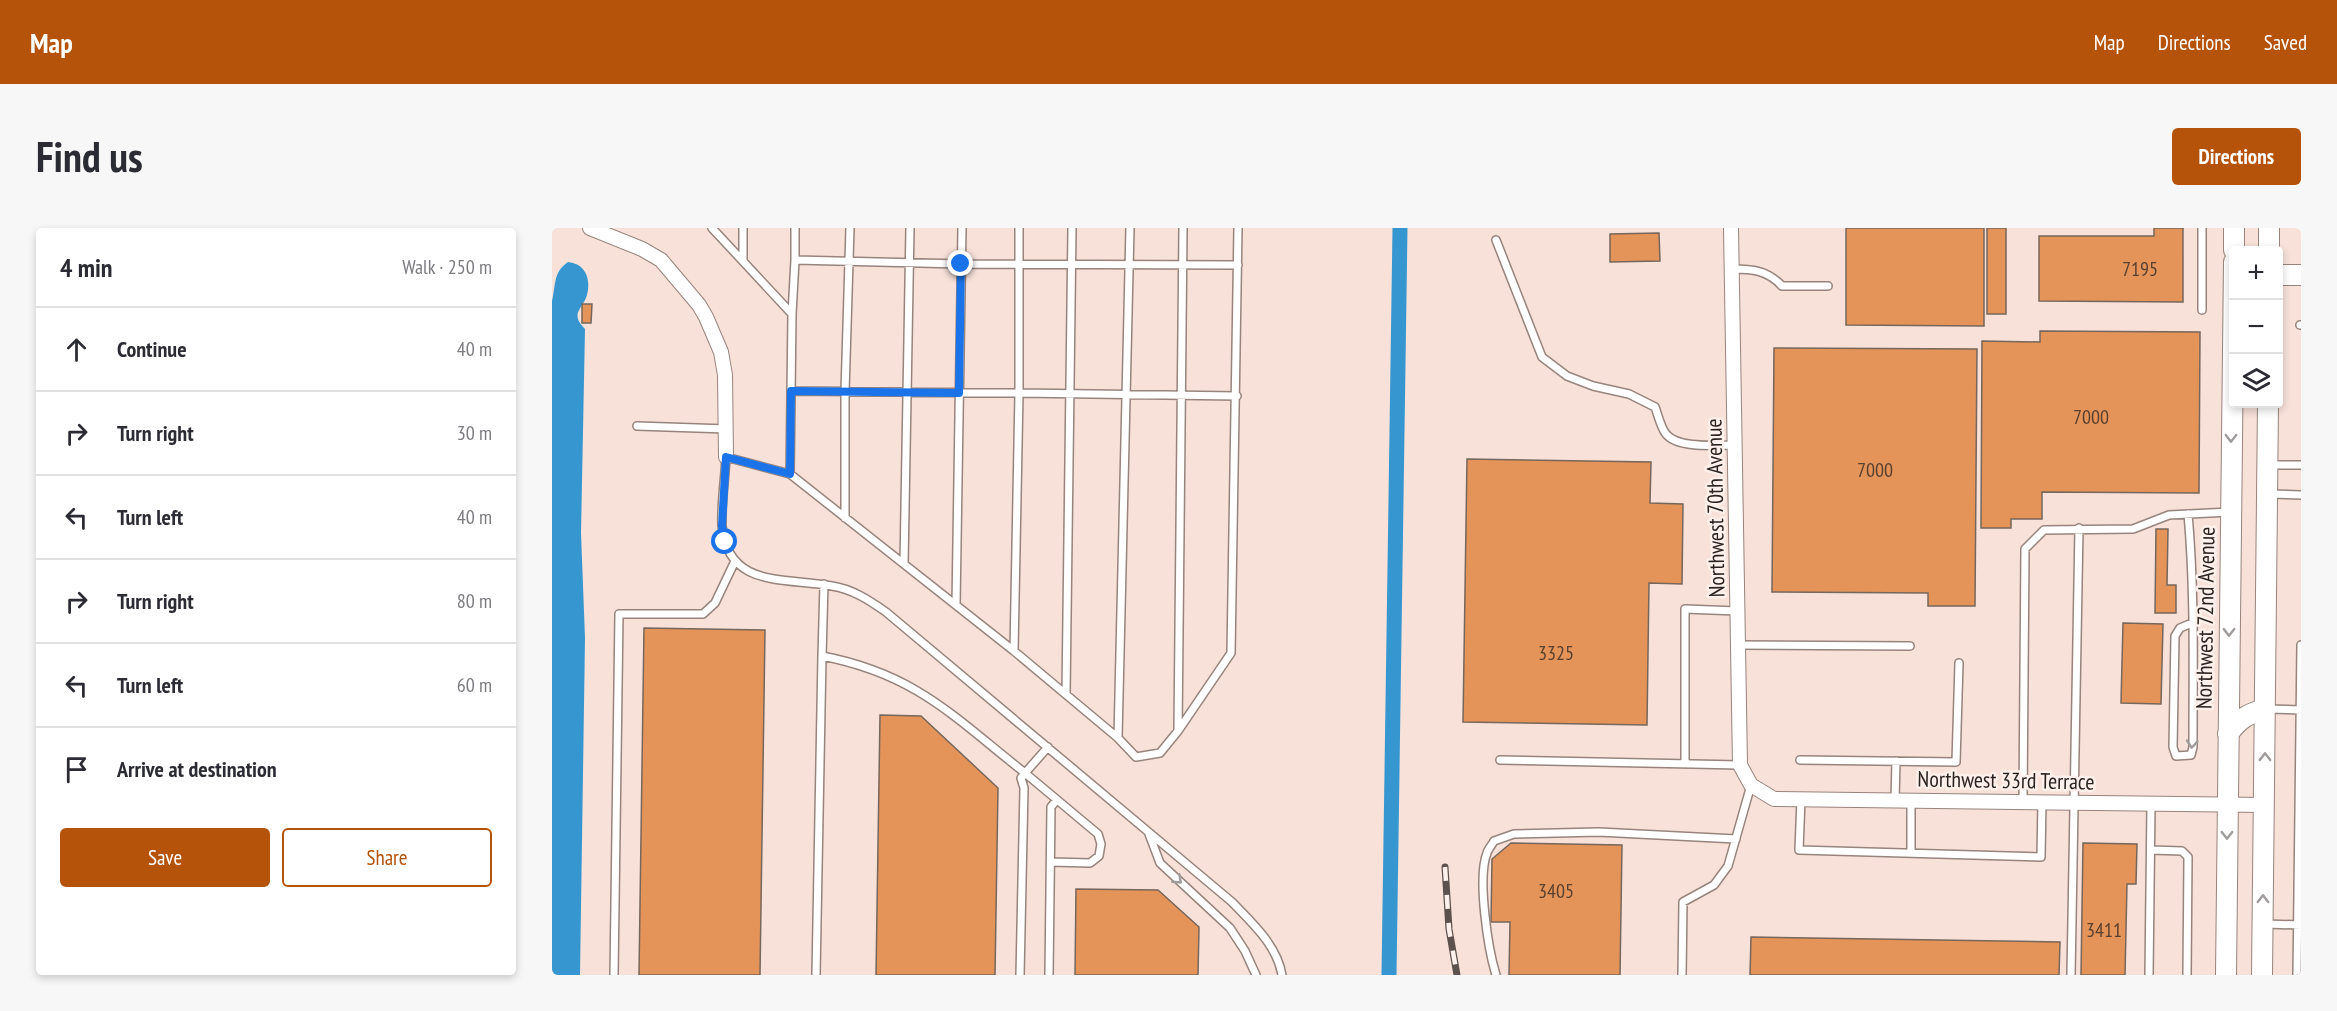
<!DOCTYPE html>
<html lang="en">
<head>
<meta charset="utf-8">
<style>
  :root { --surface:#fff; --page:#f7f7f7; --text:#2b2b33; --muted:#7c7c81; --line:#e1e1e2; --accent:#b45309 }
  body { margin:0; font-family:"PT Sans Narrow",sans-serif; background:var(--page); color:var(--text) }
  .controls { position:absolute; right:18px; top:18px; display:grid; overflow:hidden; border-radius:6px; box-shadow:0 3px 9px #0003 }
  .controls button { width:54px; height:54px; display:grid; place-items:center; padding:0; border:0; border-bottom:2px solid var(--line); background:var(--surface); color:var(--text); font:30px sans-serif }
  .stop { position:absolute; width:18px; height:18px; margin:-14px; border:4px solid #1a73e8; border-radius:50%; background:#fff }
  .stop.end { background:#1a73e8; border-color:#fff; box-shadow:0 2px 6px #0008 }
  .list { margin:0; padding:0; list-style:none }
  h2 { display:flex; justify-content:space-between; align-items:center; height:78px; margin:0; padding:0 24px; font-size:26px }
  h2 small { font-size:20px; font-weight:400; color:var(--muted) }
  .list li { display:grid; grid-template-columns:39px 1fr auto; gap:18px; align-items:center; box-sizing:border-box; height:84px; padding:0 24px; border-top:2px solid var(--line) }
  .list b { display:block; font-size:22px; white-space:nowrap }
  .list em { font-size:20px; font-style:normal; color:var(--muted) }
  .actions { display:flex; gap:12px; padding:18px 24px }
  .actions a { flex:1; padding:14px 0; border:2px solid var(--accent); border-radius:6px; text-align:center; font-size:21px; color:var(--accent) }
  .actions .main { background:var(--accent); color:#fff }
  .icon { flex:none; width:33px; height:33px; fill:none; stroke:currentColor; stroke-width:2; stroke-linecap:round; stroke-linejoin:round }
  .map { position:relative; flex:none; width:1749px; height:747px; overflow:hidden; border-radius:6px }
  header { display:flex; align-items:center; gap:36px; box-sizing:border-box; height:84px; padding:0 30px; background:var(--accent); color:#fff }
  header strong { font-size:28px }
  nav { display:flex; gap:33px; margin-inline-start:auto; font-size:21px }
  .intro { display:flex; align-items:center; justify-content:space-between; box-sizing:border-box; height:144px; padding:0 36px }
  h1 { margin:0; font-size:42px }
  .button { padding:15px 27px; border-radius:6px; background:var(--accent); color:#fff; font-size:21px; font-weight:700 }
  main { display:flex; gap:36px; padding:0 36px }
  aside { flex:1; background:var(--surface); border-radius:6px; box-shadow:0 3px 9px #0003 }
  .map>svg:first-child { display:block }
</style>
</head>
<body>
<header>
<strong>Map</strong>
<nav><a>Map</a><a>Directions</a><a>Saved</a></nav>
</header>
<div class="intro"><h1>Find us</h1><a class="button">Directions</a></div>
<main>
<aside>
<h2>4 min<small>Walk · 250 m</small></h2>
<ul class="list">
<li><svg class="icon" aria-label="ahead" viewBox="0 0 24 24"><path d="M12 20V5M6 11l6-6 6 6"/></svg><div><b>Continue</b></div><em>40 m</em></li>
<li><svg class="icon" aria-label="right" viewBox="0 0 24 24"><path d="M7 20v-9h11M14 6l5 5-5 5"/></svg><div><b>Turn right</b></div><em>30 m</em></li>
<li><svg class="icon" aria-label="left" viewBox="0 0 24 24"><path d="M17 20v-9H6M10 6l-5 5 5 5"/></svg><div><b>Turn left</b></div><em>40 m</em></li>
<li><svg class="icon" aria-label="right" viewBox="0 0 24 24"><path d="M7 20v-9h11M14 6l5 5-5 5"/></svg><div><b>Turn right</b></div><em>80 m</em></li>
<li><svg class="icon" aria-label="left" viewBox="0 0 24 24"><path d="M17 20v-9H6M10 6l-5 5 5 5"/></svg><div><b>Turn left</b></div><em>60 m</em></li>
<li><svg class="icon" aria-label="arrive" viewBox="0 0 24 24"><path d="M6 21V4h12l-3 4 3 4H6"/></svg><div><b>Arrive at destination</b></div></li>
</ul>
<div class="actions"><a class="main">Save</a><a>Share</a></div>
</aside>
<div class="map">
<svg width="1749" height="747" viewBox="0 0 1749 747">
  <rect width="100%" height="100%" fill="#f7e1d9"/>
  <!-- water -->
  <path fill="#3697d0" d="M16,34C34,36 39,51 35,67C31,81 17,85 33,101L29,305L33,410L28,747H0V73C4,57 1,44 16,34Z"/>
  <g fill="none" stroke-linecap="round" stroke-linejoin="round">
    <!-- canal -->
    <path stroke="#3697d0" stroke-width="15" d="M837,747L848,0"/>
  </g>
  <!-- building -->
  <path fill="#e49458" stroke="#76665b" stroke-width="1.5" d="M1294,0H1432V98L1294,97Z
    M1435,0H1454V86H1435Z
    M1602,0H1631V74L1487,73V8H1602Z
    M1107,5L1108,33L1058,34V6Z
    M30,76H40L39,95H30Z
    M1488,103L1648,104L1647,265L1490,264V291H1459V300H1429L1430,113L1488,114Z
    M1222,120L1425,121L1423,378H1376V365L1220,364Z
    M915,231L1099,234L1098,275L1131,276L1130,356L1097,355L1095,497L911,494Z
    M1604,301H1616L1615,357H1624V385H1603Z
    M1571,395L1611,396L1609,476L1569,475Z
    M92,400L213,402L208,747H87Z
    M328,487L369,488L446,560L443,747H324Z
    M959,615L1070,617L1068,747H957L958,694H939L940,631Z
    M1531,615L1585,616L1584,656H1575L1573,747H1529Z
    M524,661L606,662L647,699L646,747H523Z
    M1199,709L1508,714L1507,747H1198Z"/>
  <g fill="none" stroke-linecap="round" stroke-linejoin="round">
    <!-- lane casing -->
    <g stroke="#97847c" stroke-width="10">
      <path id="lane" d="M160,0L240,86L238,246
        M467,0V165L685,168
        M686,0L679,425L626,503L608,525L584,529L566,510L462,423L238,246L174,229C173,251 169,276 170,298C176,362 236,349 280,358C300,361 317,372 334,384L680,674C700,695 725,717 730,747
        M944,12L990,129L1015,148L1041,158L1077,166L1103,179C1106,187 1109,200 1114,206C1126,221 1165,217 1183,217
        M191,32V0
        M243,32V0
        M1180,41C1200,41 1215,42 1230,58H1276
        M1650,82V0
        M240,86L243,32L409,36L686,37
        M1748,97H1749
        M239,163L467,165L462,423
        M85,198L175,201
        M1719,237H1749
        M1718,266L1749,267
        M1636,286C1643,363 1641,442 1641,519L1639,527L1624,528L1621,519L1623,408L1628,400L1640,395
        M293,290V164L298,0
        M352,336L358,0
        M272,356L270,428C364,446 402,489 473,545L469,550L472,560L468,747
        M404,377L410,0
        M1186,417L1358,418
        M514,466L520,0
        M1715,481L1749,482
        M626,503L631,0
        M566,510L578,0
        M496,519L473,545L546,606L549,616L547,628L538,635L499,634
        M948,532L1188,537
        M1248,532L1404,534L1407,435
        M1133,536V381L1185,383
        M1249,571L1247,622L1489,629L1490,574
        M1343,572L1344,533
        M1471,574L1473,321L1492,302L1581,301L1617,287L1678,284
        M597,606L608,635L678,700L693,723L704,747
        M1599,622L1630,623L1636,629L1635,747
        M1359,625V572
        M1713,696L1749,697
        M62,747L67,386H151L163,375L183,333
        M264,747L270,428
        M497,747L499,579L504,573
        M944,747C936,721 925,650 935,625C936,621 940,617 942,613L962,606L1047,604L1184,611
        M1130,747L1131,674L1162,657L1176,638L1199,557
        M1519,747L1527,300
        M1597,747L1599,576
        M1745,747L1749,417"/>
    </g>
    <!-- street casing -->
    <g stroke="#97847c" stroke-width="16">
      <path id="street" d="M38,0L90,21L109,32L147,77L154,89L169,124L173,147L174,229
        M1179,0L1188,537L1199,557L1222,571L1712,577"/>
    </g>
    <!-- secondary casing -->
    <g stroke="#97847c" stroke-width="22">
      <path id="secondary" d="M1682,22V0
        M1717,22V0
        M1726,47H1749
        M1676,506C1687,491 1695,486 1713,481
        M1674,747L1682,34
        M1710,747L1716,176"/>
    </g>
    <!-- lane -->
    <use href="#lane" stroke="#fff" stroke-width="7"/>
    <!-- street -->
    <use href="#street" stroke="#fff" stroke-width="14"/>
    <!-- secondary -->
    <use href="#secondary" stroke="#fff" stroke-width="20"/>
    <!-- rail casing -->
    <g stroke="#5c514d" stroke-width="7">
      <path id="rail" d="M893,639L897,701L905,747"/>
    </g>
    <!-- rail -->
    <use href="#rail" stroke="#fef0eb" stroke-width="4.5" stroke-dasharray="14" stroke-linecap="butt"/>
  </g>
  <!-- one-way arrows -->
  <defs><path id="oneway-chevron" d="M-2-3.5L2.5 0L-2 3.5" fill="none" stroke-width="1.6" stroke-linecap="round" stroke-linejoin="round" transform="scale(1.5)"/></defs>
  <g stroke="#a09c9b">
    <use href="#oneway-chevron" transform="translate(1679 210) rotate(91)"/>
    <use href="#oneway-chevron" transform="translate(1677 404) rotate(91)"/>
    <use href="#oneway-chevron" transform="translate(1640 516) rotate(95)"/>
    <use href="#oneway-chevron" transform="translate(1713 529) rotate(-90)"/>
    <use href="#oneway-chevron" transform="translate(1675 607) rotate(90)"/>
    <use href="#oneway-chevron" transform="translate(626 652) rotate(43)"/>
    <use href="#oneway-chevron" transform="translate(1711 671) rotate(-89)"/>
  </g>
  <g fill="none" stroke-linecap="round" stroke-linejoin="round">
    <!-- route -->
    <path stroke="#1a73e8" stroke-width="8" d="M173,314L170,298L174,229L238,246L239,163L407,165L409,36"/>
  </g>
  <g text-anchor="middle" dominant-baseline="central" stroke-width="5" stroke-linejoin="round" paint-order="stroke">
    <!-- number labels -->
    <g font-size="20" fill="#593f2e">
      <text x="1588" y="41">7195</text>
      <text x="1539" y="189">7000</text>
      <text x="1323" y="242">7000</text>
      <text x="1004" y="425">3325</text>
      <text x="1004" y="663">3405</text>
      <text x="1552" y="702">3411</text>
    </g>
    <!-- street labels -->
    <g font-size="22" fill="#2b2320" stroke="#fef0eb">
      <text transform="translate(1163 280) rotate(-91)">Northwest 70th Avenue</text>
      <text transform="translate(1653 390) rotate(-89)">Northwest 72nd Avenue</text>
      <text transform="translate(1454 552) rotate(1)">Northwest 33rd Terrace</text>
    </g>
  </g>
</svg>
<div class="controls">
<button>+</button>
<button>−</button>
<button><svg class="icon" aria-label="layers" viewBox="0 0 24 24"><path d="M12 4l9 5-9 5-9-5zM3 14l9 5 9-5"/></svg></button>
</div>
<div class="stop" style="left:173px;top:314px"></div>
<div class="stop end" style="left:409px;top:36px"></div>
</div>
</main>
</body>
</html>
